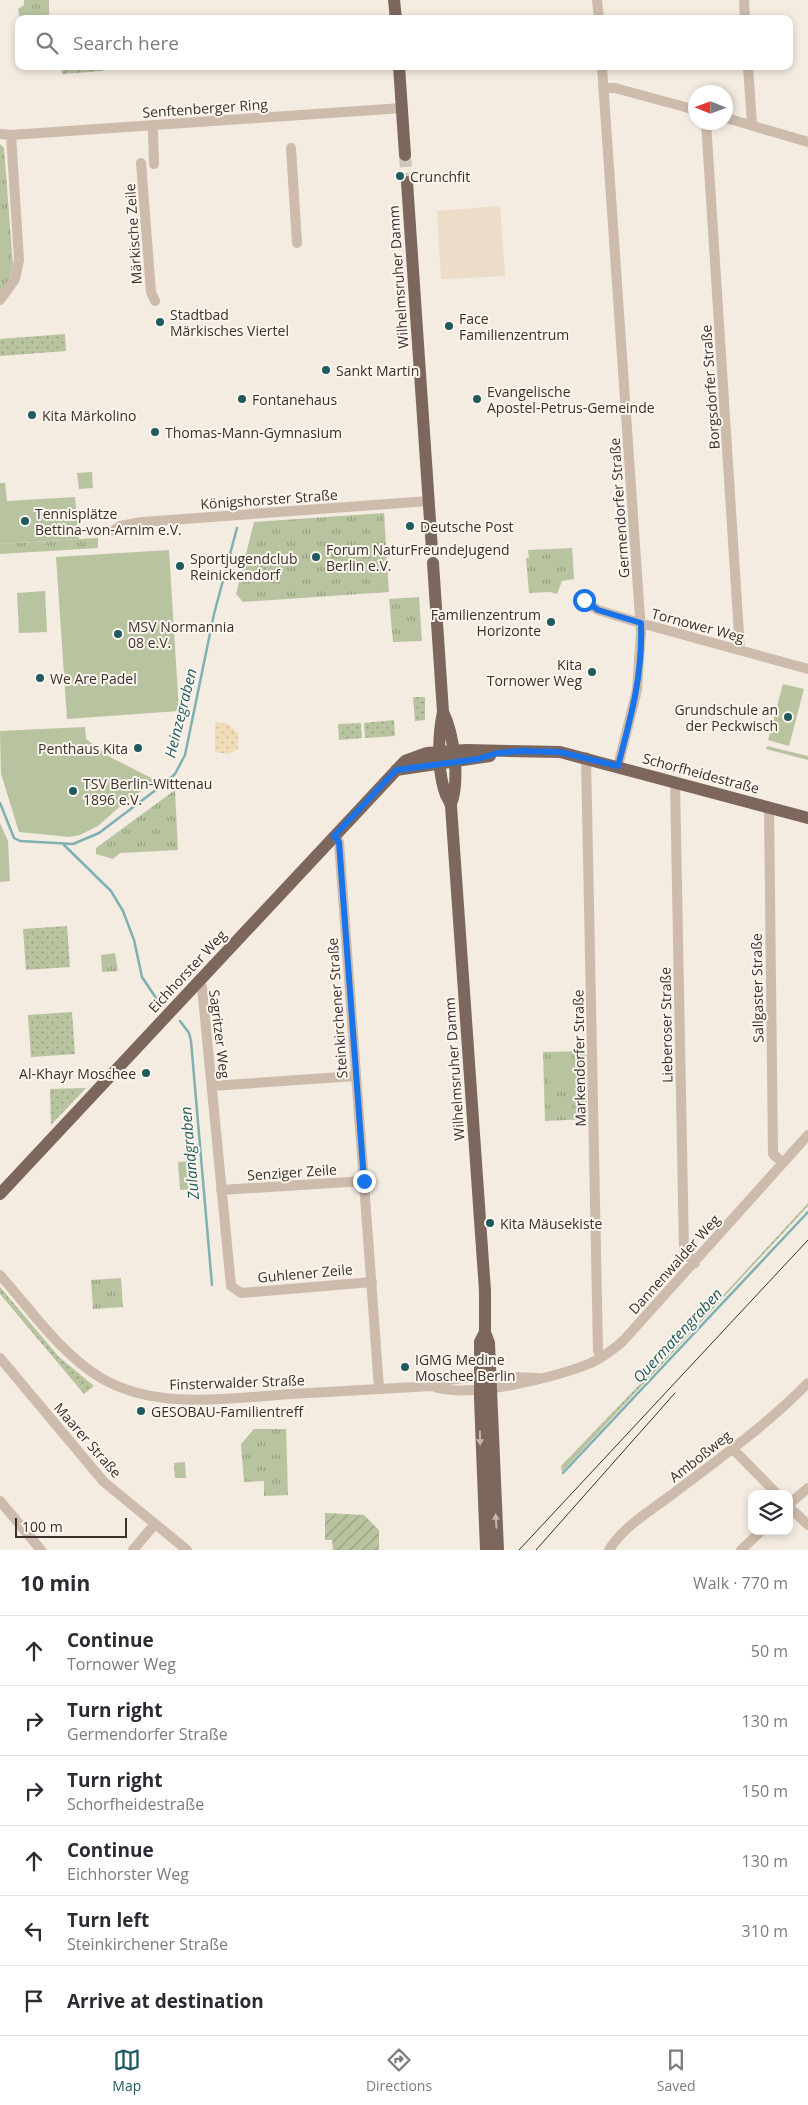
<!DOCTYPE html>
<html lang="en">
<head>
<meta charset="utf-8">
<style>
  :root { --surface:#fff; --page:#f7f7f7; --text:#2b2b33; --muted:#7c7c81; --line:#e1e1e2; --accent:#1f5a5e }
  body { margin:0; font-family:"Open Sans",sans-serif; background:var(--page); color:var(--text) }
  .controls { position:absolute; right:15px; bottom:15px; display:grid; overflow:hidden; border-radius:10px; box-shadow:0 2px 8px #0003 }
  .controls button { width:45px; height:45px; display:grid; place-items:center; padding:0; border:0; border-bottom:1px solid var(--line); background:var(--surface); color:var(--text); font:25px sans-serif }
  .compass { position:absolute; left:688px; top:85px; width:45px; height:45px; border-radius:50%; background:var(--surface); box-shadow:0 2px 8px #0003; rotate:271deg }
  .scale { position:absolute; left:15px; bottom:12px; width:112px; box-sizing:border-box; padding-left:5px; border:2px solid #3b302b; border-top:0; font-size:14px; line-height:18px; white-space:nowrap; color:#3b302b; -webkit-text-stroke:4px #fbf5ee; paint-order:stroke }
  .stop { position:absolute; width:15px; height:15px; margin:-11px; border:4px solid #1a73e8; border-radius:50%; background:#fff }
  .stop.end { background:#1a73e8; border-color:#fff; box-shadow:0 1px 5px #0008 }
  .list { margin:0; padding:0; list-style:none }
  h2 { display:flex; justify-content:space-between; align-items:center; height:65px; margin:0; padding:0 20px; font-size:21px }
  h2 small { font-size:16px; font-weight:400; color:var(--muted) }
  .list li { display:grid; grid-template-columns:32px 1fr auto; gap:15px; align-items:center; box-sizing:border-box; height:70px; padding:0 20px; border-top:1px solid var(--line) }
  .list b { display:block; font-size:19px; white-space:nowrap }
  .list p { margin:0; font-size:16px; white-space:nowrap; color:var(--muted) }
  .list em { font-size:16px; font-style:normal; color:var(--muted) }
  .icon { flex:none; width:28px; height:28px; fill:none; stroke:currentColor; stroke-width:2; stroke-linecap:round; stroke-linejoin:round }
  .map { position:relative; flex:none; width:808px; height:1550px; overflow:hidden }
  .search { position:absolute; background:var(--surface); box-shadow:0 2px 8px #0003; left:15px; right:15px; top:15px; height:55px; display:flex; align-items:center; gap:12px; box-sizing:border-box; padding:0 18px; border-radius:10px; color:var(--muted); font-size:19px }
  .sheet { height:485px; background:var(--surface) }
  nav { display:flex; justify-content:space-around; align-items:center; box-sizing:border-box; height:70px; border-top:1px solid var(--line); background:var(--surface); font-size:14px; color:var(--muted) }
  nav a { display:grid; justify-items:center; gap:2px }
  nav .on { color:var(--accent) }
  .map>svg:first-child { display:block }
</style>
</head>
<body>
<div class="map">
<svg width="808" height="1550" viewBox="0 0 808 1550">
  <defs>
    <pattern id="grass-dots" width="8" height="8" patternUnits="userSpaceOnUse" patternTransform="scale(1.25)"><rect width="8" height="8" fill="#b8c4a0"/><path d="M2 2h.1M6 6h.1" fill="none" stroke="#97a083" stroke-width="1.8" stroke-linecap="round"/></pattern>
    <pattern id="sand-dots" width="8" height="8" patternUnits="userSpaceOnUse" patternTransform="scale(1.25)"><rect width="8" height="8" fill="#efdcb8"/><path d="M2 2h.1M6 6h.1" fill="none" stroke="#cebd9e" stroke-width="1.8" stroke-linecap="round"/></pattern>
    <pattern id="park-tufts" width="24" height="20" patternUnits="userSpaceOnUse" patternTransform="scale(1.25)"><rect width="24" height="20" fill="#b8c4a0"/><path d="M3 7l-1-3M5 7V3M7 7l1-3M15 17l-1-3M17 17v-4M19 17l1-3" fill="none" stroke="#97a083"/></pattern>
    <pattern id="garden-furrows" width="10" height="10" patternUnits="userSpaceOnUse" patternTransform="scale(1.25)"><rect width="10" height="10" fill="#b8c4a0"/><path d="M-1 1l2-2M0 10L10 0M9 11l2-2" fill="none" stroke="#97a083"/></pattern>
  </defs>
  <rect width="100%" height="100%" fill="#f4ebe1"/>
  <!-- grass -->
  <path fill="url(#grass-dots)" d="M65,334L66,351L0,356V339Z
    M413,697H425V720L415,721Z
    M394,720L395,736L365,738L364,723Z
    M361,723L362,738L339,740L338,724Z
    M67,926L70,967L26,970L23,929Z
    M72,1012L75,1054L31,1057L28,1015Z
    M86,1088L51,1125L50,1089Z
    M808,1203V1206L562,1472L561,1466L669,1354Z
    M0,1287L59,1357L94,1386L84,1394L0,1294Z"/>
  <!-- sand -->
  <path fill="url(#sand-dots)" d="M215,722L228,724L238,733V749L228,754L215,752Z"/>
  <!-- park -->
  <path fill="url(#park-tufts)" d="M24,0H49V19H20L18,9L24,5Z
    M0,144L4,148L13,265L10,278L0,294Z
    M384,513L389,592L243,602L236,594L254,522Z
    M98,538V548L0,554V544Z
    M572,548L574,579L562,581L557,594L550,592L529,593L526,558H529L528,550Z
    M419,597L422,641L393,642L389,599Z
    M175,790L178,850L120,853L113,859L96,854V848Z
    M115,953L118,971L102,972L101,955Z
    M586,1051L587,1119L545,1121L543,1052Z
    M121,1278L123,1307L93,1309L91,1280Z
    M254,1429H286L288,1495L264,1496V1481L244,1482L241,1444Z
    M185,1462L186,1478H175L174,1463Z"/>
  <!-- garden -->
  <path fill="url(#garden-furrows)" d="M61,66H103V71L62,74Z
    M325,1513L364,1515L379,1530V1550H333L332,1540H325Z"/>
  <!-- pitch -->
  <path fill="#b8c4a0" d="M7,218V268H0V220Z
    M92,472L93,488L79,489L77,473Z
    M0,483H5L7,501L75,497L79,539L0,544Z
    M169,550L179,711L67,719L56,557Z
    M45,591L47,632L19,633L17,593Z
    M783,684L804,689L789,746L768,740Z
    M85,727L86,739L110,757L157,781L125,802L98,826L80,835L69,837L19,832L1,774L0,731Z
    M767,746L808,756V760L766,749Z
    M0,823L8,841L10,881L0,882Z
    M580,1060V1085H549L548,1061Z
    M192,1161L194,1189L180,1190L178,1162Z"/>
  <!-- plaza -->
  <path fill="#ecdcc8" d="M500,206L505,276L441,279L437,211Z"/>
  <g fill="none" stroke-linecap="round" stroke-linejoin="round">
    <!-- stream -->
    <path stroke="#7fb0b2" stroke-width="2.5" d="M0,803L14,838L20,841L73,844L99,833L165,783L175,774L185,755L214,614L237,528
      M64,845L111,891L123,911L134,940L142,977L158,1001
      M180,1021L189,1033L191,1041L212,1285
      M563,1473L808,1212"/>
    <!-- major-tunnel -->
    <path stroke="#cfc6bd" stroke-width="12" stroke-dasharray="12 6" stroke-linecap="butt" d="M405,155L407,182"/>
    <!-- minor -->
    <path stroke="#cdbbac" stroke-width="10" d="M597,0L599,19
      M744,0L745,19
      M602,66L641,632L637,690L618,766
      M748,66L752,125
      M603,88H615L696,110
      M726,118L808,142
      M706,122L740,650
      M153,132L154,164
      M0,134L11,135L402,108
      M291,148L297,243
      M141,163L151,292L155,301
      M0,300L15,279L19,260L11,135
      M113,531L120,526L142,522L429,501
      M584,601L598,610L637,622L808,669
      M586,757L598,1351L602,1357
      M675,782L684,1251L695,1263
      M769,808L773,1154L783,1163
      M334,836L339,842L379,1388
      M197,982L202,987L231,1286L241,1293L372,1282
      M212,1086L356,1076
      M221,1190L364,1181
      M0,1275C31,1310 60,1353 101,1378C157,1411 230,1398 292,1394C338,1391 385,1389 432,1386C459,1373 508,1377 538,1378
      M0,1358L104,1482L187,1550
      M432,1386C466,1400 558,1377 591,1363C603,1357 613,1350 623,1341L808,1135
      M733,1449L777,1494
      M0,1501L41,1550
      M789,1504L808,1488
      M789,1507L808,1525
      M133,1550L154,1525
      M609,1550C624,1525 655,1508 678,1490C723,1456 769,1423 808,1383
      M741,1550L761,1531"/>
    <!-- major -->
    <path stroke="#7d675c" stroke-width="12" d="M394,0L396,19
      M399,66L405,155
      M407,182L432,550
      M433,563L443,712C438,736 437,772 446,795C448,799 450,802 451,806L485,1291V1332L489,1343L498,1550
      M443,712C454,734 460,781 451,804
      M396,770L490,756
      M0,1194L405,761L427,753L466,750L560,752L808,818
      M485,1332L480,1342V1399L486,1550"/>
    <!-- tram -->
    <path stroke="#3b302b" stroke-width="1" d="M519,1550L808,1240
      M536,1550L675,1393"/>
  </g>
  <!-- one-way arrows -->
  <defs><path id="oneway-solid" d="M-6-.8H1V-3.2L6.5 0L1 3.2V.8H-6Z" transform="scale(1.25)"/></defs>
  <g fill="#c2b5ac">
    <use href="#oneway-solid" transform="translate(480 1438) rotate(89)"/>
    <use href="#oneway-solid" transform="translate(496 1521) rotate(-94)"/>
  </g>
  <g fill="none" stroke-linecap="round" stroke-linejoin="round">
    <!-- route -->
    <path stroke="#1a73e8" stroke-width="6" d="M364,1181L339,842L334,836L396,770L478,759L497,753L522,751L560,752L618,766C631,717 643,674 641,623L598,610L584,600"/>
  </g>
  <!-- markers -->
  <g fill="#1f5a5e" stroke="#fbf5ee" stroke-width="2">
    <circle cx="400" cy="176" r="5"/>
    <circle cx="160" cy="322" r="5"/>
    <circle cx="449" cy="326" r="5"/>
    <circle cx="326" cy="370" r="5"/>
    <circle cx="242" cy="399" r="5"/>
    <circle cx="477" cy="399" r="5"/>
    <circle cx="32" cy="415" r="5"/>
    <circle cx="155" cy="432" r="5"/>
    <circle cx="25" cy="521" r="5"/>
    <circle cx="410" cy="526" r="5"/>
    <circle cx="316" cy="557" r="5"/>
    <circle cx="180" cy="566" r="5"/>
    <circle cx="551" cy="622" r="5"/>
    <circle cx="118" cy="634" r="5"/>
    <circle cx="592" cy="672" r="5"/>
    <circle cx="40" cy="678" r="5"/>
    <circle cx="788" cy="717" r="5"/>
    <circle cx="138" cy="748" r="5"/>
    <circle cx="73" cy="791" r="5"/>
    <circle cx="146" cy="1073" r="5"/>
    <circle cx="490" cy="1223" r="5"/>
    <circle cx="405" cy="1367" r="5"/>
    <circle cx="141" cy="1411" r="5"/>
  </g>
  <g text-anchor="middle" dominant-baseline="central" stroke-width="4" stroke-linejoin="round" paint-order="stroke">
    <!-- street labels -->
    <g font-size="14" fill="#3b302b" stroke="#fbf5ee">
      <text transform="translate(205 108) rotate(-4)">Senftenberger Ring</text>
      <text transform="translate(133 234) rotate(-94)">Märkische Zeile</text>
      <text transform="translate(398 277) rotate(-94)">Wilhelmsruher Damm</text>
      <text transform="translate(710 387) rotate(-94)">Borgsdorfer Straße</text>
      <text transform="translate(269 499) rotate(-4)">Königshorster Straße</text>
      <text transform="translate(619 508) rotate(-94)">Germendorfer Straße</text>
      <text transform="translate(698 625) rotate(15)">Tornower Weg</text>
      <text transform="translate(701 773) rotate(15)">Schorfheidestraße</text>
      <text transform="translate(187 971) rotate(-47)">Eichhorster Weg</text>
      <text transform="translate(757 988) rotate(-91)">Sallgaster Straße</text>
      <text transform="translate(337 1008) rotate(-94)">Steinkirchener Straße</text>
      <text transform="translate(666 1025) rotate(-91)">Lieberoser Straße</text>
      <text transform="translate(220 1034) rotate(83)">Sagritzer Weg</text>
      <text transform="translate(579 1058) rotate(-91)">Markendorfer Straße</text>
      <text transform="translate(454 1069) rotate(-94)">Wilhelmsruher Damm</text>
      <text transform="translate(292 1172) rotate(-4)">Senziger Zeile</text>
      <text transform="translate(674 1264) rotate(-48)">Dannenwalder Weg</text>
      <text transform="translate(305 1273) rotate(-5)">Guhlener Zeile</text>
      <text transform="translate(237 1382) rotate(-2)">Finsterwalder Straße</text>
      <text transform="translate(88 1440) rotate(49)">Maarer Straße</text>
      <text transform="translate(700 1456) rotate(-38)">Amboßweg</text>
    </g>
    <!-- poi labels -->
    <g font-size="14" fill="#3b302b" stroke="#fbf5ee" text-anchor="start">
      <text x="410" y="176">Crunchfit</text>
      <text x="170" y="314">Stadtbad<tspan x="170" dy="16">Märkisches Viertel</tspan></text>
      <text x="459" y="318">Face<tspan x="459" dy="16">Familienzentrum</tspan></text>
      <text x="336" y="370">Sankt Martin</text>
      <text x="487" y="391">Evangelische<tspan x="487" dy="16">Apostel-Petrus-Gemeinde</tspan></text>
      <text x="252" y="399">Fontanehaus</text>
      <text x="42" y="415">Kita Märkolino</text>
      <text x="165" y="432">Thomas-Mann-Gymnasium</text>
      <text x="35" y="513">Tennisplätze<tspan x="35" dy="16">Bettina-von-Arnim e.V.</tspan></text>
      <text x="420" y="526">Deutsche Post</text>
      <text x="326" y="549">Forum NaturFreundeJugend<tspan x="326" dy="16">Berlin e.V.</tspan></text>
      <text x="190" y="558">Sportjugendclub<tspan x="190" dy="16">Reinickendorf</tspan></text>
      <text x="541" y="614" text-anchor="end">Familienzentrum<tspan x="541" dy="16">Horizonte</tspan></text>
      <text x="128" y="626">MSV Normannia<tspan x="128" dy="16">08 e.V.</tspan></text>
      <text x="582" y="664" text-anchor="end">Kita<tspan x="582" dy="16">Tornower Weg</tspan></text>
      <text x="50" y="678">We Are Padel</text>
      <text x="778" y="709" text-anchor="end">Grundschule an<tspan x="778" dy="16">der Peckwisch</tspan></text>
      <text x="128" y="748" text-anchor="end">Penthaus Kita</text>
      <text x="83" y="783">TSV Berlin-Wittenau<tspan x="83" dy="16">1896 e.V.</tspan></text>
      <text x="136" y="1073" text-anchor="end">Al-Khayr Moschee</text>
      <text x="500" y="1223">Kita Mäusekiste</text>
      <text x="415" y="1359">IGMG Medine<tspan x="415" dy="16">Moschee Berlin</tspan></text>
      <text x="151" y="1411">GESOBAU-Familientreff</text>
    </g>
    <!-- water labels -->
    <g font-size="15" font-style="italic" fill="#1f5a5e" stroke="#fbf5ee">
      <text transform="translate(180 713) rotate(-76)">Heinzegraben</text>
      <text transform="translate(189 1153) rotate(-95)">Zulandgraben</text>
      <text transform="translate(677 1335) rotate(-47)">Quermatengraben</text>
    </g>
  </g>
</svg>
<div class="controls">
<button><svg class="icon" aria-label="layers" viewBox="0 0 24 24"><path d="M12 4l9 5-9 5-9-5zM3 14l9 5 9-5"/></svg></button>
</div>
<svg class="compass" viewBox="-18 -18 36 36"><path d="M0-13l5 13h-10z" fill="#e53935"/><path d="M0 13l5-13h-10z" fill="#7c7c81"/></svg>
<div class="scale">100 m</div>
<div class="stop" style="left:584px;top:600px"></div>
<div class="stop end" style="left:364px;top:1181px"></div>
<div class="search"><svg class="icon" aria-label="search" viewBox="0 0 24 24"><circle cx="10" cy="10" r="6"/><path d="M15 15l6 6"/></svg>Search here</div>
</div>
<section class="sheet">
<h2>10 min<small>Walk · 770 m</small></h2>
<ul class="list">
<li><svg class="icon" aria-label="ahead" viewBox="0 0 24 24"><path d="M12 20V5M6 11l6-6 6 6"/></svg><div><b>Continue</b><p>Tornower Weg</p></div><em>50 m</em></li>
<li><svg class="icon" aria-label="right" viewBox="0 0 24 24"><path d="M7 20v-9h11M14 6l5 5-5 5"/></svg><div><b>Turn right</b><p>Germendorfer Straße</p></div><em>130 m</em></li>
<li><svg class="icon" aria-label="right" viewBox="0 0 24 24"><path d="M7 20v-9h11M14 6l5 5-5 5"/></svg><div><b>Turn right</b><p>Schorfheidestraße</p></div><em>150 m</em></li>
<li><svg class="icon" aria-label="ahead" viewBox="0 0 24 24"><path d="M12 20V5M6 11l6-6 6 6"/></svg><div><b>Continue</b><p>Eichhorster Weg</p></div><em>130 m</em></li>
<li><svg class="icon" aria-label="left" viewBox="0 0 24 24"><path d="M17 20v-9H6M10 6l-5 5 5 5"/></svg><div><b>Turn left</b><p>Steinkirchener Straße</p></div><em>310 m</em></li>
<li><svg class="icon" aria-label="arrive" viewBox="0 0 24 24"><path d="M6 21V4h12l-3 4 3 4H6"/></svg><div><b>Arrive at destination</b></div></li>
</ul>
</section>
<nav>
<a class="on"><svg class="icon" aria-label="map" viewBox="0 0 24 24"><path d="M3 6l6-2 6 2 6-2v14l-6 2-6-2-6 2zM9 4v14M15 6v14"/></svg>Map</a>
<a><svg class="icon" aria-label="directions" viewBox="0 0 24 24"><path d="M12 3l9 9-9 9-9-9zM9 14v-3h6M13 9l2 2-2 2"/></svg>Directions</a>
<a><svg class="icon" aria-label="saved" viewBox="0 0 24 24"><path d="M7 4h10v16l-5-4-5 4z"/></svg>Saved</a>
</nav>
</body>
</html>
